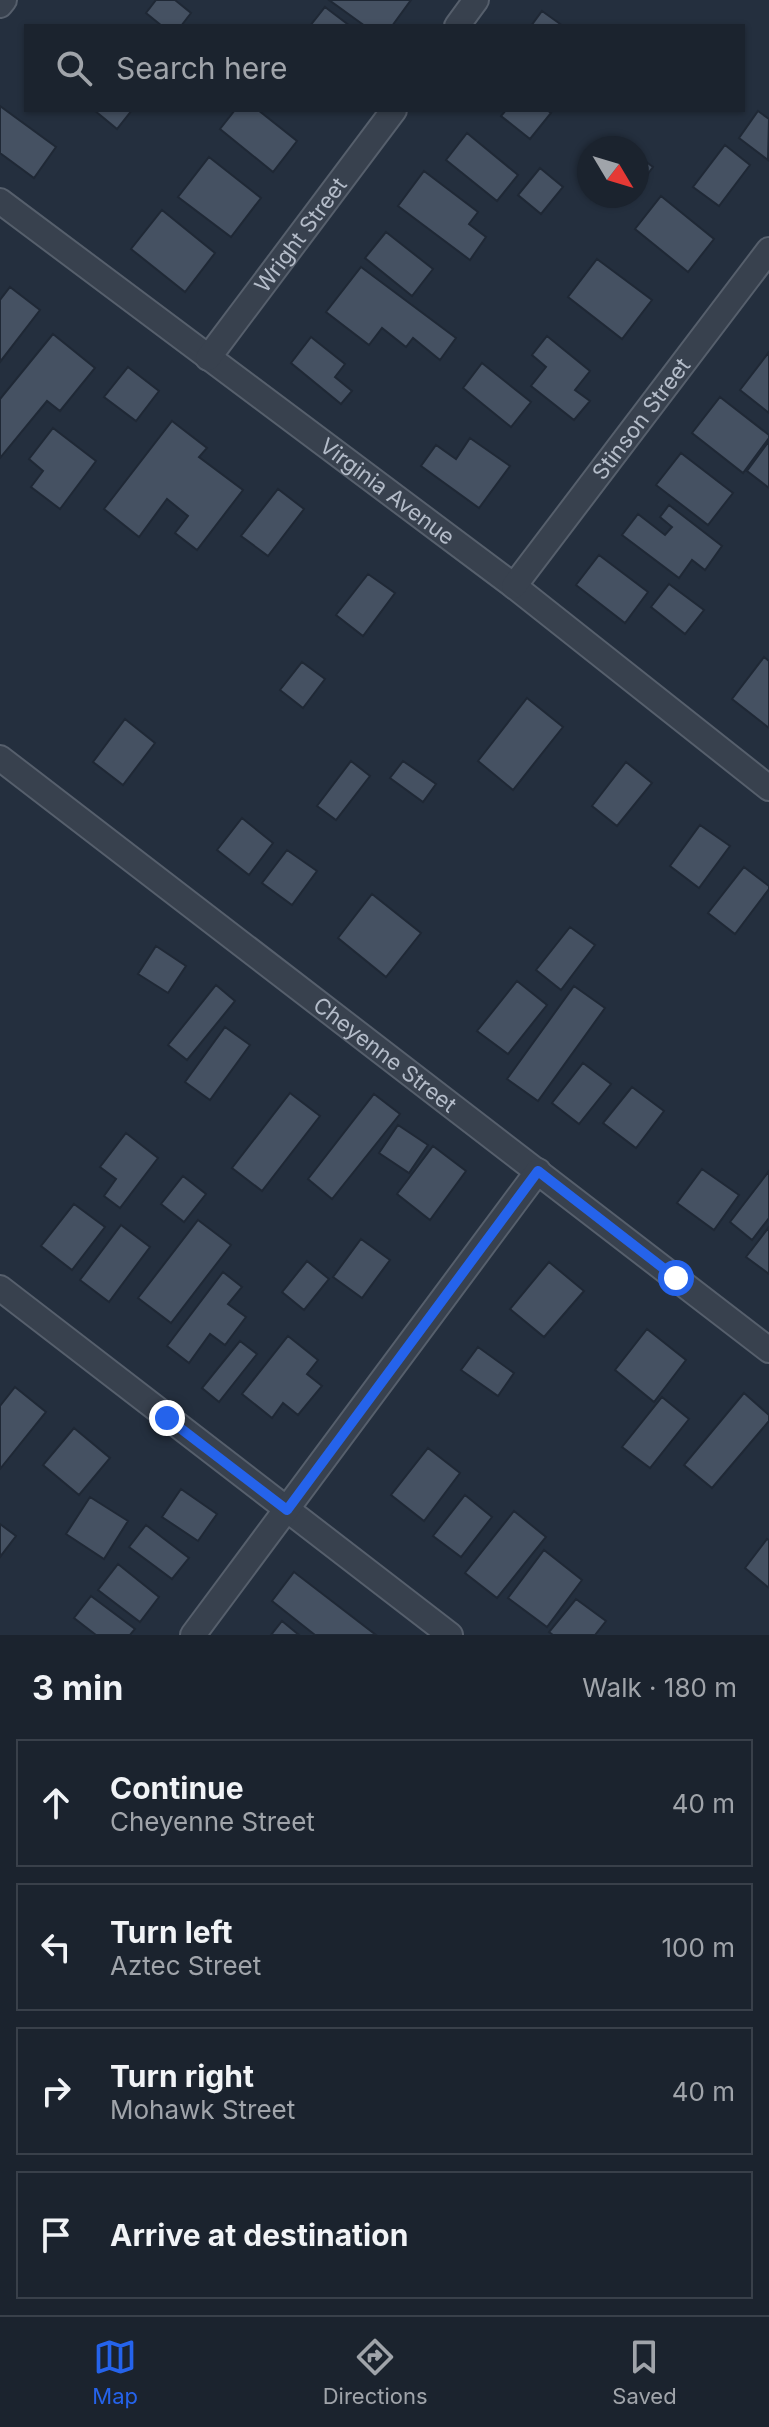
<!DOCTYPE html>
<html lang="en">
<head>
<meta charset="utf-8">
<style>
  :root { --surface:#1b232e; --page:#242b36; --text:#f1f3f6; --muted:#a0a4aa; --line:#39404a; --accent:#2563eb }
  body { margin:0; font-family:Inter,sans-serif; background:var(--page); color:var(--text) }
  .compass { position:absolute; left:577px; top:136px; width:72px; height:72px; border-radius:50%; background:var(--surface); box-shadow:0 2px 6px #0004; rotate:128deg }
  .stop { position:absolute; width:24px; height:24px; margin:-18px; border:6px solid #2563eb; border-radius:50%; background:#fff }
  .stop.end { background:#2563eb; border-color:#fff; box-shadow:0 2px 8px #0008 }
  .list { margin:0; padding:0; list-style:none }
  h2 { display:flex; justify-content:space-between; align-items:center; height:104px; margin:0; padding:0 32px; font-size:34px }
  h2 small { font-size:26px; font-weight:400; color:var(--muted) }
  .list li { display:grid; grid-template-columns:52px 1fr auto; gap:24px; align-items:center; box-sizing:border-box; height:128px; margin:0 16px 16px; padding:0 16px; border:2px solid var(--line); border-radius:0px }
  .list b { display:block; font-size:30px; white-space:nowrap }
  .list p { margin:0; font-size:26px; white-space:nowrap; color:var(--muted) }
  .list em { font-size:26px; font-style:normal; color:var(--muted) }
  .icon { flex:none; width:44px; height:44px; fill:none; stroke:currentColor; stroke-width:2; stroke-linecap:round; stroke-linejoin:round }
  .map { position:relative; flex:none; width:769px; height:1635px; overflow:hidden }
  .search { position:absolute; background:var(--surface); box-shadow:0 2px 6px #0004; left:24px; right:24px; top:24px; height:88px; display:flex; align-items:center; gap:20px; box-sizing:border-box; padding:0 28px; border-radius:0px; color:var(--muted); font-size:30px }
  .sheet { height:680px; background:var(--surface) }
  nav { display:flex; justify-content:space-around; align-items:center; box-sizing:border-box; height:112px; border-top:2px solid var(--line); background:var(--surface); font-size:22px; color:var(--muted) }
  nav a { display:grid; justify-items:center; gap:4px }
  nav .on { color:var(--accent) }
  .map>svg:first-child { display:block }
</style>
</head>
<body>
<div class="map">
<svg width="769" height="1635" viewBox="0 0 769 1635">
  <rect width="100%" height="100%" fill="#242f3e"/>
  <!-- building -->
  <path fill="#455162" stroke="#1f2835" stroke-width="2" d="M156,0H175L191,13L181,26H162L146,13Z
    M329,0H411L392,26H365Z
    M325,7L350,26H310Z
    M542,11L563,26H531Z
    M0,106L56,147L34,178L0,153Z
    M94,110H132L117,129Z
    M235,110H258L297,141L273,172L220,129Z
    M506,110H547L551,113L530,139L501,116Z
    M758,111L769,119L768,160L739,138Z
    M467,133L518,175L497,201L446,160Z
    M725,145L750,165L719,206L693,187Z
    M637,155L653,167L637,188Z
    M209,157L261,198L231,237L178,197Z
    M540,168L563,187L541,214L518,195Z
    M424,171L478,212L469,224L486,237L470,260L398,206Z
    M661,196L714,239L688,272L635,229Z
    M162,210L215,253L185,292L131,249Z
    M386,232L433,269L412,296L365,258Z
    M597,259L652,300L622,339L568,297Z
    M361,267L456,338L440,360L413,338L406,347L382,328L369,345L326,312Z
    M10,287L40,310L0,362V300Z
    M53,334L95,368L60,411L47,401L0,458V399Z
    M547,336L590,371L575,390L590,401L574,420L531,386L546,367L532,355Z
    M311,337L345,364L335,377L352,391L341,404L291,363Z
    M769,352V413L740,390Z
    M482,363L531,402L511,427L463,388Z
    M128,367L159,391L136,421L104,397Z
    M720,397L769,435V438L743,473L692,433Z
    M172,421L207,448L199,457L243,490L197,550L175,533L188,516L167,499L139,537L104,509Z
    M53,428L96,461L60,509L31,487L43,471L29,459Z
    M470,438L510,466L479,508L421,466L436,445L456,459Z
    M769,441V488L747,471Z
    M681,453L733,493L708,525L656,485Z
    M278,489L304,509L268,556L241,536Z
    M669,505L722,546L705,570L692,560L679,578L622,535L638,514L665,535L672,527L660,517Z
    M599,555L648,592L625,623L576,585Z
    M368,574L395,593L363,636L336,615Z
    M669,584L704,610L685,634L651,607Z
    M764,657L769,661V728L732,699Z
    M302,662L325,679L303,708L280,690Z
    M527,698L563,727L513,790L478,761Z
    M125,719L155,743L123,785L93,762Z
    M351,761L370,776L336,820L317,806Z
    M403,761L436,784L423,802L390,778Z
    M626,762L652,783L617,826L592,806Z
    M242,818L273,843L249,875L217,850Z
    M700,825L730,846L699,888L670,866Z
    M287,850L317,871L292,905L262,883Z
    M744,867L769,886V889L735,934L708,913Z
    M372,894L421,933L386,977L338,938Z
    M570,927L595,945L561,990L536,970Z
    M156,946L186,966L168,993L138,974Z
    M517,981L547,1005L508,1054L477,1031Z
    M216,985L235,1001L187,1060L168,1045Z
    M574,986L605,1008L538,1101L507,1079Z
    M225,1027L250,1045L210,1100L185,1082Z
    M583,1063L611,1084L579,1124L552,1103Z
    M632,1087L664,1111L636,1148L603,1123Z
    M290,1093L320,1116L262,1191L232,1168Z
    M374,1094L400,1114L332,1199L308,1179Z
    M398,1125L428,1145L409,1173L379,1153Z
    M126,1133L158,1158L120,1208L104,1196L116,1179L100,1167Z
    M433,1146L466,1171L430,1220L397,1194Z
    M702,1169L739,1195L714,1230L677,1203Z
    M769,1171V1218L752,1240L730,1222Z
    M183,1176L206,1194L184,1222L161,1204Z
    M74,1204L105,1227L72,1270L41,1246Z
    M198,1220L231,1245L171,1323L138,1298Z
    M121,1225L150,1247L109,1302L80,1280Z
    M769,1227V1274L746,1257Z
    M361,1239L390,1260L362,1298L333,1277Z
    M307,1261L329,1279L304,1310L282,1292Z
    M549,1262L584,1291L544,1337L510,1309Z
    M223,1272L242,1287L228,1304L246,1317L225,1345L210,1334L189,1363L167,1346Z
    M647,1329L686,1360L654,1402L615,1370Z
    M288,1336L318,1360L307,1374L322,1386L298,1415L283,1403L272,1418L242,1394Z
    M240,1341L257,1354L219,1402L202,1388Z
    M478,1347L514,1373L498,1396L461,1370Z
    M15,1387L46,1412L0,1469V1406Z
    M744,1393L769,1415V1421L712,1488L684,1465Z
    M662,1397L689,1419L650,1468L622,1447Z
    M74,1428L110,1458L79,1495L43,1465Z
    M428,1448L460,1473L424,1521L391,1495Z
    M181,1489L217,1514L198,1541L162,1517Z
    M465,1495L492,1517L461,1557L433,1536Z
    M90,1497L128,1521L104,1559L66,1534Z
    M514,1511L546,1537L497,1598L465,1573Z
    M0,1524L16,1536L0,1557Z
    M146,1525L189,1558L172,1579L129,1547Z
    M767,1539L769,1540V1588L745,1568Z
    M544,1550L582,1580L547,1627L508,1598Z
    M118,1564L159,1597L140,1622L98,1590Z
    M294,1572L376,1635H315L272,1601Z
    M91,1596L135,1629L130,1635H96L74,1618Z
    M576,1599L606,1621L595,1635H553L549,1632Z
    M282,1621L299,1635H271Z"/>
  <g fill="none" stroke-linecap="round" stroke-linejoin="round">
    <!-- minor casing -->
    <g stroke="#565f6c" stroke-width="28">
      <g id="minor">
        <path d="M0,5L4,0"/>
        <path d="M457,26L476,0"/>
        <path id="s1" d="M0,201L514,586L769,788"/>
        <path id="s2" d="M208,358L394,110"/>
        <path id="s3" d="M514,586L769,250"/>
        <path id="s4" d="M0,758L769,1350"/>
        <path d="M0,1288L450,1635"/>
        <path d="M193,1635L538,1171"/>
      </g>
    </g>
    <!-- minor -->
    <use href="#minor" stroke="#38414e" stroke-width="24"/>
  </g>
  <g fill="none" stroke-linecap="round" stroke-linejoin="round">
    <!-- route -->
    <path stroke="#2563eb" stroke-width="10" d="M167,1418L287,1510L538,1171L676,1278"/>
  </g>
  <g text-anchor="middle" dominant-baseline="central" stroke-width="8" stroke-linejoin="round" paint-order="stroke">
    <!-- street labels -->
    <g font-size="22" fill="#b4bcc9" stroke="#1d2633">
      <text stroke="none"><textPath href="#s2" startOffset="154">Wright Street</textPath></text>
      <text stroke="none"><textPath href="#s3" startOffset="210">Stinson Street</textPath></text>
      <text stroke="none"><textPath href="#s1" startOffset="484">Virginia Avenue</textPath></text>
      <text stroke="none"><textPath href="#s4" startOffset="486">Cheyenne Street</textPath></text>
    </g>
  </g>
</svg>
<svg class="compass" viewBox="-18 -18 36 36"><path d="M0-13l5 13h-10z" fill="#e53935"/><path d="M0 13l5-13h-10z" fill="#a0a4aa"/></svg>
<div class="stop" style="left:676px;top:1278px"></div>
<div class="stop end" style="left:167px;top:1418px"></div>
<div class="search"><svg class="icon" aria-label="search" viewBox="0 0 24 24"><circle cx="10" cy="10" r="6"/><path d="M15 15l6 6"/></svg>Search here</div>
</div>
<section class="sheet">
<h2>3 min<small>Walk · 180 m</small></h2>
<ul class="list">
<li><svg class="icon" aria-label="ahead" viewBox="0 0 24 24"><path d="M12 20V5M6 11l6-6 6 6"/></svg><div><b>Continue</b><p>Cheyenne Street</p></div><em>40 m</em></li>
<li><svg class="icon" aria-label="left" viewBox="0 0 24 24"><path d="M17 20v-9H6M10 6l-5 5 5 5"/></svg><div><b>Turn left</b><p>Aztec Street</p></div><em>100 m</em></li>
<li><svg class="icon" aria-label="right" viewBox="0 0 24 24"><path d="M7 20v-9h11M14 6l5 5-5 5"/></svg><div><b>Turn right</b><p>Mohawk Street</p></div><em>40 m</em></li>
<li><svg class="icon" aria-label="arrive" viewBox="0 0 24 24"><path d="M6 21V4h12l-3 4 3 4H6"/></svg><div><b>Arrive at destination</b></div></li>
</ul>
</section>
<nav>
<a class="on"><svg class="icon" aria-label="map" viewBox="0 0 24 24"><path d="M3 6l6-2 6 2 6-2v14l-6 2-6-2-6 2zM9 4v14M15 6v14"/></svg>Map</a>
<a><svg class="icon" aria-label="directions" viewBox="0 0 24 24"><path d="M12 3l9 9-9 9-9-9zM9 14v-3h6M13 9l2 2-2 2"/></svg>Directions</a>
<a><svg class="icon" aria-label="saved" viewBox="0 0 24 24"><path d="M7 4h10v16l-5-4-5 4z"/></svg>Saved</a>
</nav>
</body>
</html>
